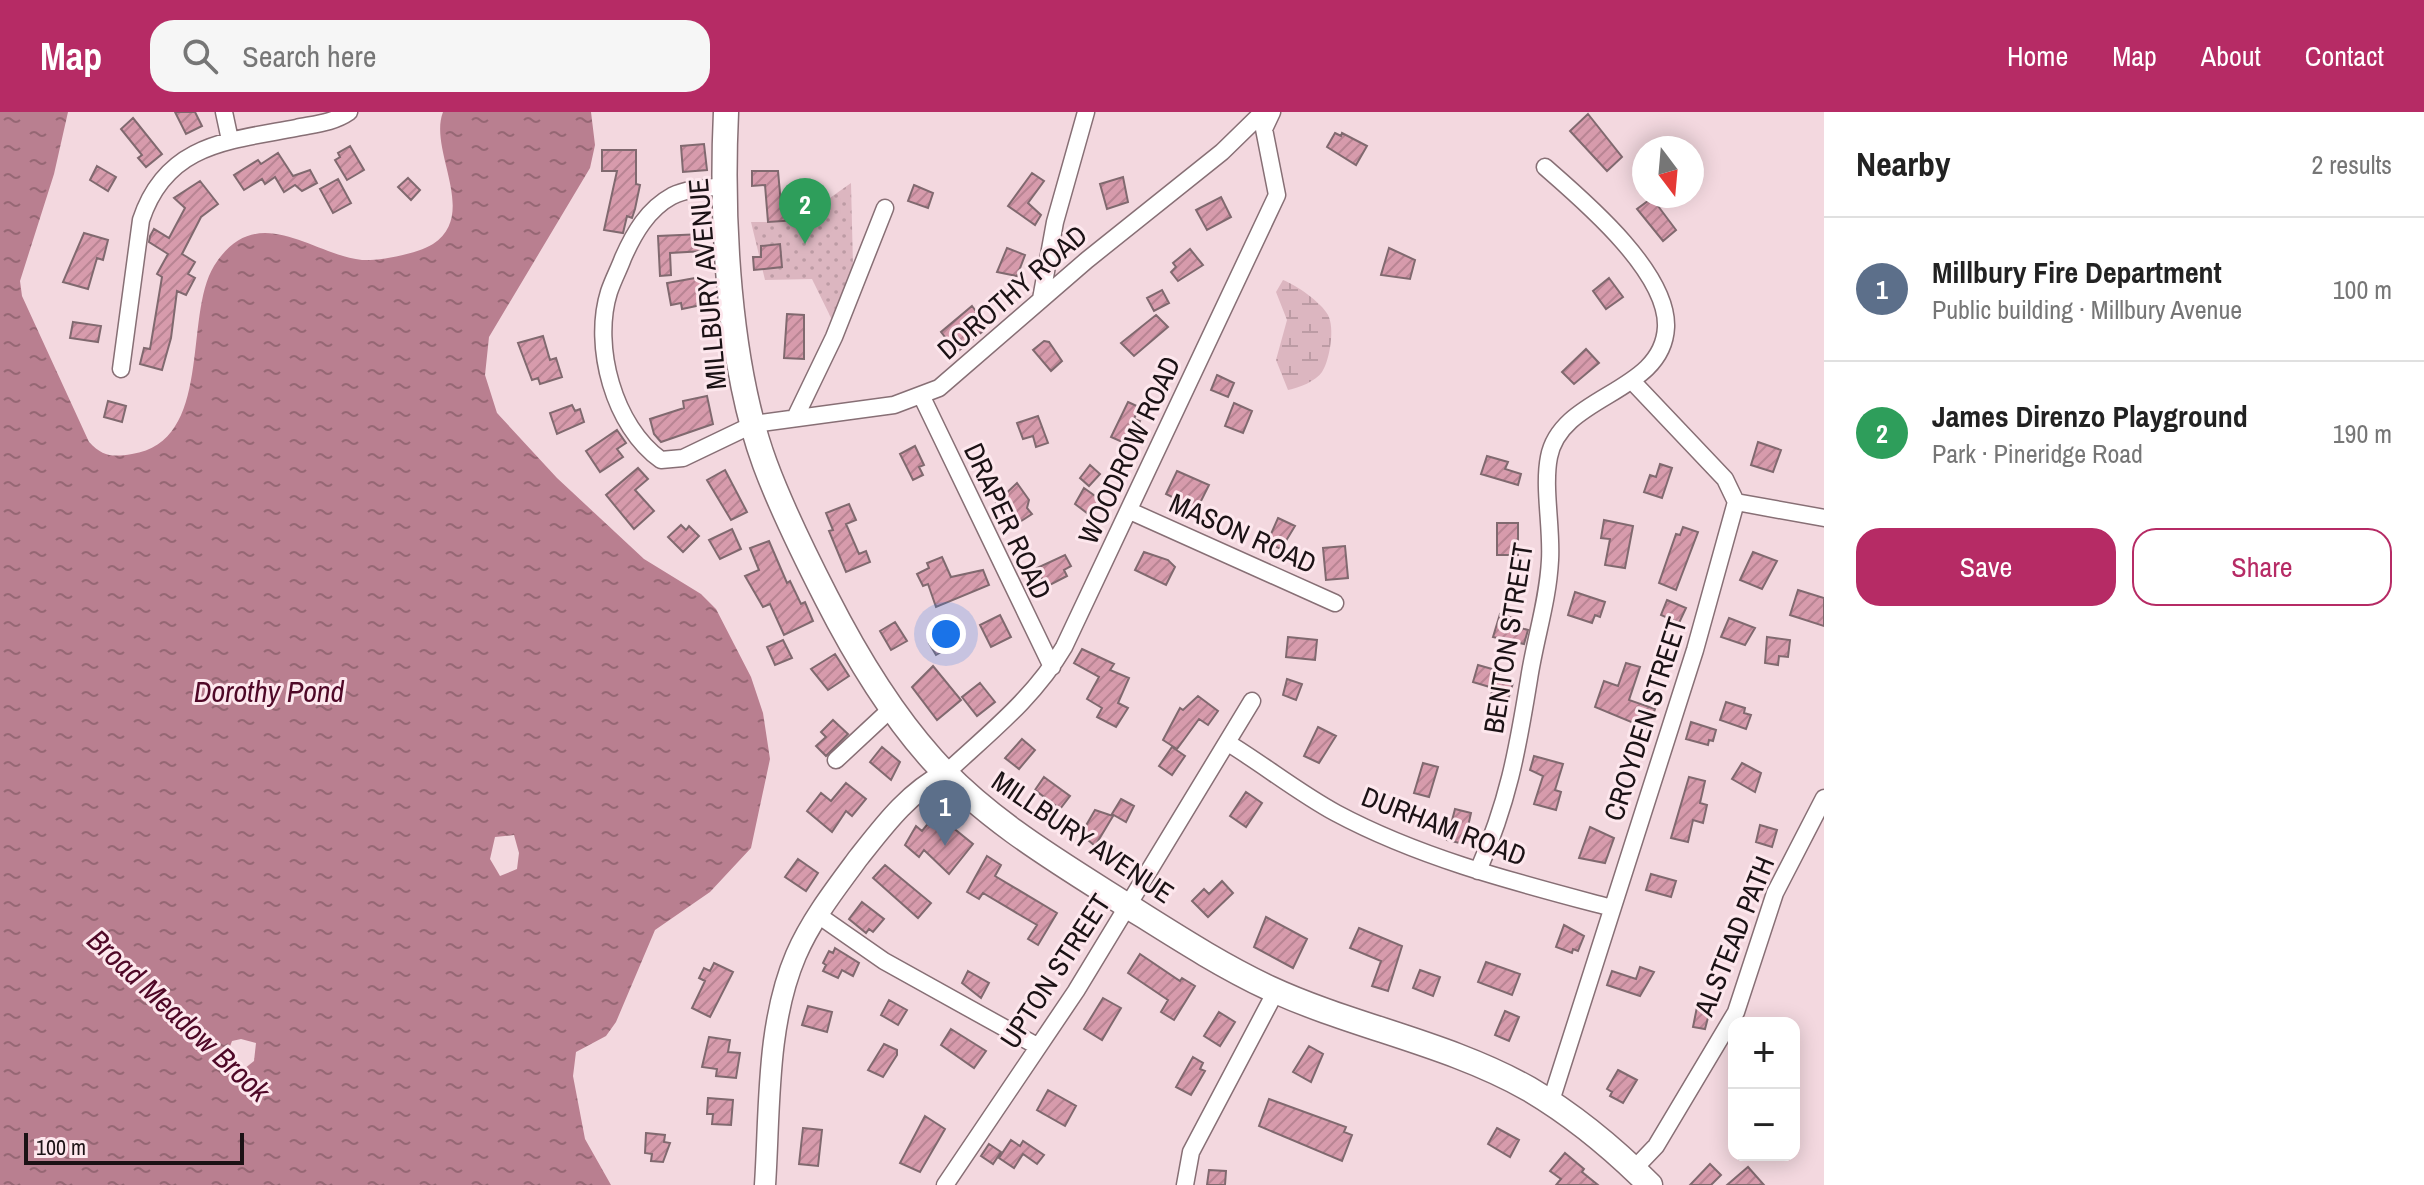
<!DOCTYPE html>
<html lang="en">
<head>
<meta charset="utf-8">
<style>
  :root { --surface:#fff; --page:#f6f6f6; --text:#222; --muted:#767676; --line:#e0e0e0; --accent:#b62b65 }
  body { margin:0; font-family:"Archivo Narrow",sans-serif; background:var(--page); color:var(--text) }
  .controls { position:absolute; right:24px; bottom:24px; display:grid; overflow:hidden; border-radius:16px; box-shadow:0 4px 20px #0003 }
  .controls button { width:72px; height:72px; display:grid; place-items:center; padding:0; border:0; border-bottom:2px solid var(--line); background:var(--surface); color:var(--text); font:40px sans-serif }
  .compass { position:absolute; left:1632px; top:24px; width:72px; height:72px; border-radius:50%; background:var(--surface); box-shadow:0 4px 20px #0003; rotate:164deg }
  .scale { position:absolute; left:24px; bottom:20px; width:220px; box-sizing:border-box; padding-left:8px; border:4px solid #1b1215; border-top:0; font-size:22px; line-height:28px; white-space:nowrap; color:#1b1215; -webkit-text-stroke:6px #fde7ed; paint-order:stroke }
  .you { position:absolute; left:946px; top:522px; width:28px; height:28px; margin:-20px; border:6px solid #fff; border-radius:50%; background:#1a73e8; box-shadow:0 0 0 12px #1a73e833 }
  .badge { display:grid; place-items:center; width:52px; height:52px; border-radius:50%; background:var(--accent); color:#fff; font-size:26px; font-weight:700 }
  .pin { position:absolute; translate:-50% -66px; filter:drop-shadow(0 2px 4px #0008) }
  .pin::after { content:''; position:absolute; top:42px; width:28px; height:24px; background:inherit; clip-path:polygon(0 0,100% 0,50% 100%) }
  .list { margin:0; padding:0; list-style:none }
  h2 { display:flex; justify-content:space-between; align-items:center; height:104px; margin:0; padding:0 32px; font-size:34px }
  h2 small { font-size:26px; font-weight:400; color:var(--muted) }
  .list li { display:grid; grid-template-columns:52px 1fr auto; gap:24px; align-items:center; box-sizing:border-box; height:144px; padding:0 32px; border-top:2px solid var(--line) }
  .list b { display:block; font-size:30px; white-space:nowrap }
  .list p { margin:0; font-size:26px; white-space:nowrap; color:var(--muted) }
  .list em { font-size:26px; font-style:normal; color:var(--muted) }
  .actions { display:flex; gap:16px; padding:24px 32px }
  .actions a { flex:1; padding:18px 0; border:2px solid var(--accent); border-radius:24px; text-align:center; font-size:28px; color:var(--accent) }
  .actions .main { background:var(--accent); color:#fff }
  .icon { flex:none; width:44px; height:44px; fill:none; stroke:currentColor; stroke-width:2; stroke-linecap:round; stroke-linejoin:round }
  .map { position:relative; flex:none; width:1824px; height:1073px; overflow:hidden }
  header { display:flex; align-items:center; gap:48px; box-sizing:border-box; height:112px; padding:0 40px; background:var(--accent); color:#fff }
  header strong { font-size:38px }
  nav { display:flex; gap:44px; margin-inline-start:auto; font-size:28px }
  .search { width:560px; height:72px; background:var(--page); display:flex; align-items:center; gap:20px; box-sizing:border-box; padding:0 28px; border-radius:24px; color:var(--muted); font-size:30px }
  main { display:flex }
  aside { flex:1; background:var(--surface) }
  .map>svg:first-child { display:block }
</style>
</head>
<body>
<header>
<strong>Map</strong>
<div class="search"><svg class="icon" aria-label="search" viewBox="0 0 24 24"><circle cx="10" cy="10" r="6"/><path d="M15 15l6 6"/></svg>Search here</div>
<nav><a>Home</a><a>Map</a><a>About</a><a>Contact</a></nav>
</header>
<main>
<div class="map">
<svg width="1824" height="1073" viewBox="0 0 1824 1073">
  <defs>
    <pattern id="wetland-marsh" width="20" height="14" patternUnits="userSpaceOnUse" patternTransform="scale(2)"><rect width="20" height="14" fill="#dcb6c0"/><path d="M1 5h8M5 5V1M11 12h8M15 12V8" fill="none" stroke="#bc9ba4"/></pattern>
    <pattern id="park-dots" width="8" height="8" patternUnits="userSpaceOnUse" patternTransform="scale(2)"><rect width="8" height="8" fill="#dcb6c0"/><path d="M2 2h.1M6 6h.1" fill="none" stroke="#bc9ba4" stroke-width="1.8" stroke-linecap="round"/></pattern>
    <pattern id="water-ripples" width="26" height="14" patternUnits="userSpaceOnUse" patternTransform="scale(2)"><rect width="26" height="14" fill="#b97f90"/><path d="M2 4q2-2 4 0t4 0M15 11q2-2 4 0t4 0" fill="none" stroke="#966774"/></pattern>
    <pattern id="building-hatch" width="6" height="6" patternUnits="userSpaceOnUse" patternTransform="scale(2)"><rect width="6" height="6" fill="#d79bac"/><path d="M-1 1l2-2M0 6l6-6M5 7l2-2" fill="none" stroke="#b88493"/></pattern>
  </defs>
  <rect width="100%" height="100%" fill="#f3d8df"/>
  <!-- wetland -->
  <path fill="url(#wetland-marsh)" d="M1283,168C1296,173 1321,190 1328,203C1335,216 1330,248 1322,260C1316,269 1299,276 1288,278L1276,248L1287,208L1276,180Z"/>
  <!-- park -->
  <path fill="url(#park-dots)" d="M851,71L853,154L834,212L812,167L765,168L751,110H796Z"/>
  <!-- water -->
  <path fill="url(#water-ripples)" fill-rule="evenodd" d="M0,0H68L54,62L20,169L22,184L89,330C103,345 113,345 132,342C214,330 183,204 214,154C256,87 310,142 362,148C380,149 417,142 433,132C479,102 428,38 443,0H591L595,33L590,56L489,225L485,263L497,301L557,366L644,447L701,482L716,497L751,565L763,601L770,647L751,736L710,780L655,818L616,910L606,924L576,940L573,964L585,1027L611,1073H0ZM514,723L519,741L517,757L500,764L490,747L495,725ZM241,927L256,931L254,949L244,957L235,955L226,945L232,929Z"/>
  <!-- building -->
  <path fill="url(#building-hatch)" stroke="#80696f" stroke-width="2" d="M175,0H195L202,14L186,22Z
    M1588,2L1622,45L1607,59L1570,19Z
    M133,6L162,42L146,55L138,46L142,43L121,17Z
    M1335,21L1341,24L1342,21L1367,34L1356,53L1327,35Z
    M704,32L707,58L683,60L681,34Z
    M350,34L364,58L347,68L335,48L340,45L338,41Z
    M602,38H636V72L640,73L635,97L632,106L627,104L623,121L604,118L617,59H602Z
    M278,41L293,64L310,58L317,71L302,79L295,73L284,80L275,65L265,72L262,67L244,78L234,63L258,48L261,52Z
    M97,54L116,65L108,79L90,68Z
    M752,59H778L781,92L797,91L798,108L768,110L765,73L752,74Z
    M1032,61L1044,69L1028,91L1041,103L1035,113L1008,94Z
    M1123,65L1128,90L1107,97L1100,72Z
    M408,66L420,78L411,88L398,75Z
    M338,67L351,91L333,101L320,77Z
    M200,69L218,92L201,105L182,142L195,150L188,162L195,166L186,183L177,179L171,226L162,258L140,252L144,236L150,237L162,165L157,162L168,142L149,130L150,124L154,117L169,126L185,96L174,86Z
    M914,73L933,81L928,96L908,89Z
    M1221,85L1231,105L1207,118L1196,98Z
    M1652,86L1676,118L1663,129L1637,97Z
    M84,121L108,128L103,148L97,146L88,177L63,170Z
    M703,122L704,139L670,141L671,163L660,164L658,124Z
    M780,132L782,155L754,158L753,145H761V134Z
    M1007,136L1025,143L1017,164L997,160Z
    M1389,136L1415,148L1410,167L1381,163Z
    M1190,137L1203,153L1178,169L1171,160L1176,155L1173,151Z
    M701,165L706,192L682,197L681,191L671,193L667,171Z
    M1609,166L1623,185L1606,197L1593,179Z
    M1162,178L1169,191L1154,199L1147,186Z
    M972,194L988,215L957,240L941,220Z
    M787,202L804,203V247L784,246Z
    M1156,203L1168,215L1134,244L1121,231Z
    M73,210L101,214L98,230L70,226Z
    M543,224L550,248L556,246L562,265L540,272L538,266L532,268L518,231Z
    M1044,229L1049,230L1062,249L1051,259L1033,238Z
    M1586,237L1599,251L1574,272L1562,260Z
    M1217,263L1234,271L1228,285L1211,278Z
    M707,284L713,312L661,330L654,322L650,307L684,296L683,289Z
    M108,289L126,294L122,310L104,305Z
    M1128,290L1139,295L1134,307L1140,309L1129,333L1111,325Z
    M1234,291L1252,299L1243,321L1225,314Z
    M572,293L575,299L580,297L584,310L557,322L550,301Z
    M1038,304L1048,331L1036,335L1033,324L1023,327L1017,311Z
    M617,318L626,331L617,337L623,345L600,360L586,339Z
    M1758,330L1781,338L1773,360L1751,353Z
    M915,334L924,353L919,355L923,363L913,368L900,342Z
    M1487,344L1508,350L1505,357L1521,362L1518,373L1481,362Z
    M1660,352L1672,356L1662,386L1644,380L1650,363L1656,365Z
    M1090,353L1100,362L1089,374L1080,366Z
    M638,356L648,367L635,378L654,399L634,417L606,383Z
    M725,358L747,400L731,408L707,368Z
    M1177,359L1209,373L1197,397L1166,382Z
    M1017,371L1029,388L1027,396L1032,402L1012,415L996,391Z
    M1084,376L1102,389L1091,404L1075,392Z
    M849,392L856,408L846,412L859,442L866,439L870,450L846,460L829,419L833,418L826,401Z
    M1278,406L1295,414L1281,437L1267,431Z
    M1604,408L1633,414L1625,456L1605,453L1610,427L1601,426Z
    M1497,411H1518V443H1497Z
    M681,413L686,418L689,414L699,424L683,440L668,425Z
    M1683,415L1698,420L1676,478L1659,471L1676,422L1680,423Z
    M732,417L741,437L720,447L709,428Z
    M769,429L787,471L790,469L801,492L805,490L813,509L784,523L770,492L763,495L745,464L759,458L750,436Z
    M1345,434L1348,466L1326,468L1323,436Z
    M1144,440L1168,448L1175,455L1166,473L1135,458Z
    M1753,440L1777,449L1762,477L1740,468Z
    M1065,443L1071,454L1064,458L1067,464L1046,475L1037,456Z
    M942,445L951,465L983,458L989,473L936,495L928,472L923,474L917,462L929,456L927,451Z
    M1798,478L1824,486V514L1790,503Z
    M1575,480L1605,490L1600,505L1595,503L1592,511L1568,503Z
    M1667,488L1686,496L1679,511L1661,503Z
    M1500,502L1519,508L1517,515L1528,518L1524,532L1493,525Z
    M1000,503L1011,525L991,535L980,513Z
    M1729,506L1755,516L1745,533L1721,525Z
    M895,510L907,529L891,538L880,519Z
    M940,524H946L952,534L936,543L929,531Z
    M1288,525L1317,528L1315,548L1286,545Z
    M1767,525L1790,528L1788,545L1779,544L1778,553L1765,551Z
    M783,528L792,546L775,553L767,535Z
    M1082,537L1114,552L1110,558L1129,566L1118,591L1128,596L1116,615L1097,605L1102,596L1087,587L1099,565L1074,551Z
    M835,542L849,564L828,578L811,557Z
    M1626,551L1640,555L1629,588L1655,597L1648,617L1595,595L1604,569L1618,574Z
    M1478,553L1499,559L1496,566L1513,571L1508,588L1491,583L1493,576L1473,570Z
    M933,554L961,588L937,608L912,575Z
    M1287,567L1302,572L1296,588L1283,583Z
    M980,571L995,590L977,604L962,585Z
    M1198,584L1218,599L1208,613L1199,607L1177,637L1163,628L1180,596L1183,598Z
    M1726,590L1745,596L1744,601L1751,603L1746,617L1720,608Z
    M833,608L848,622L826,644L816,634L826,625L821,620Z
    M1691,610L1716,618L1713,629L1709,628L1708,633L1686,627Z
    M1318,615L1336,624L1319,651L1304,644Z
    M1022,627L1035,638L1019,657L1005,646Z
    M882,635L900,650L891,668L870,650Z
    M1172,635L1185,644L1172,663L1159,654Z
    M1534,644L1563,652L1555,678L1561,680L1556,698L1534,692L1543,664L1530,658Z
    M1423,651L1438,655L1429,685L1414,681Z
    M1742,651L1761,661L1755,680L1732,667Z
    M1044,665L1070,684L1060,697L1035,678Z
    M1689,665L1705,669L1700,691L1707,693L1703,711L1693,708L1688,730L1671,726Z
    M846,671L866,687L852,704L846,699L832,720L807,699L821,681L831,689Z
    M1246,680L1262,691L1246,715L1230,704Z
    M1121,687L1134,694L1126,710L1112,702Z
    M1455,697L1471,701L1464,732L1447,728Z
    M1095,698L1113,704L1095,734L1081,722Z
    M936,702L973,732L949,762L924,738L919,745L905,733L916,714L922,719Z
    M1760,713L1777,718L1772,735L1756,730Z
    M1590,715L1614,726L1605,751L1579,746Z
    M987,744L1001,753L995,764L1057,801L1038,833L1028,827L1037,813L983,781L979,787L967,780Z
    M798,747L818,761L806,779L785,765Z
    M885,753L931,791L918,806L873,766Z
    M1651,762L1676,769L1671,785L1646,778Z
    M1222,769L1233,781L1208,805L1192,789L1204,777L1209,782Z
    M862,790L884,807L873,820L869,817L866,821L849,807Z
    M1266,805L1307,827L1293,856L1254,835Z
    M1564,813L1584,824L1578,839L1573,837L1572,841L1556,835Z
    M1359,816L1402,834L1388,879L1372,874L1381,849L1350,836Z
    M835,836L859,851L853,864L842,858L838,866L823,859L826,853L823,851L829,839L833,841Z
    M1140,842L1180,869L1182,866L1195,874L1174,908L1161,900L1168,888L1128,861Z
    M1486,850L1520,862L1512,883L1478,870Z
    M714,851L733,860L710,905L692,896L705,869L699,866L704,856L710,859Z
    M1640,855L1654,860L1640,884L1607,873L1612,859L1636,867Z
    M1420,858L1440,865L1433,884L1413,876Z
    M968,859L989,871L981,886L962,871Z
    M1103,886L1121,896L1102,928L1084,917Z
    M889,888L907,898L898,913L881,903Z
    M808,894L832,900L827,920L802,913Z
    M1697,895L1710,898L1705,917L1693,915Z
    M1505,899L1519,905L1509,929L1495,923Z
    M1219,900L1235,910L1220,934L1204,924Z
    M951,917L986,939L974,956L941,933Z
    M709,925L730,928L728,940L740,941L736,966L716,964L717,957L702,955Z
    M884,932L897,938V943L883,965L868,958Z
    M1309,934L1323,942L1311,970L1293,960Z
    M1193,945L1203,951L1200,957L1205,959L1191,983L1176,975Z
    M1618,958L1637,968L1623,991L1610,984L1612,980L1607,977Z
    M1048,978L1076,994L1065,1014L1037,998Z
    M708,986L733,988L731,1013L712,1012L713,1002H707Z
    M1269,987L1346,1015L1344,1020L1352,1023L1342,1049L1259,1014Z
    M925,1004L945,1017L920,1060L900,1051Z
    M803,1016L822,1018L818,1054L799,1052Z
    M1497,1016L1519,1028L1510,1045L1488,1032Z
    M646,1021L665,1023L664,1030L670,1031L663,1050L651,1049L652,1042L645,1041Z
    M1011,1028L1020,1034L1023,1029L1044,1043L1037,1052L1023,1042L1014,1056L999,1046Z
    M989,1032L1001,1040L993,1052L981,1044Z
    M1565,1041L1584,1057L1582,1060L1598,1073H1556L1561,1067L1550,1059Z
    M1710,1052L1721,1063L1711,1073H1690Z
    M1748,1055L1764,1073H1727Z
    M1209,1058L1226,1059L1225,1073H1207Z"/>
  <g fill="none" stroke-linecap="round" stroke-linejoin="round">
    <!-- minor casing -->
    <g stroke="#876f75" stroke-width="19">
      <path id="minor" d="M224,0L230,28
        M727,74C709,76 688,76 672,84C648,97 634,121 623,146C619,157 613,168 609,180C592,234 614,315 661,348L683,346L754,312L894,293L939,276L1087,148L1222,40L1263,0
        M1041,187L1055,110L1086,0
        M121,257L141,108C166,32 227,29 296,16C315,12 333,11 349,0
        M921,283L1052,555
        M795,306L834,225L885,96
        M1736,390L1824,406
        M1130,399L1335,491
        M1228,631C1264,653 1299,681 1336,701C1422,747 1518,771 1612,796
        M836,648L893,595
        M946,661C989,621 1034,586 1064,535L1277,83L1264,17L1272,0
        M1478,759C1508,690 1517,641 1529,567C1535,527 1548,489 1550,448C1552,416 1543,375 1549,345C1561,282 1663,282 1666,215C1668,160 1584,89 1545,55
        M818,803L884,849L1037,934
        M1550,992L1695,538L1736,390L1725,367L1632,269
        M1634,1057L1656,1034L1736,900L1775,781L1824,686
        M945,1073L1076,879L1252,589
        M1185,1073L1191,1040L1276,879"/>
    </g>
    <!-- tertiary casing -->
    <g stroke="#876f75" stroke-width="23">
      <path id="tertiary" d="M765,1073C770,998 766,913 796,843C811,808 836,776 859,745C885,712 908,681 946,661"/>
    </g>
    <!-- secondary casing -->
    <g stroke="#876f75" stroke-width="27">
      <path id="secondary" d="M726,0C721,106 728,252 765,352C782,398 804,442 826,485C855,542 889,599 932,647C986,707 1055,748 1123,791C1171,821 1218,852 1269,876C1353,915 1448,931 1529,977C1573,1003 1614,1037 1650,1073"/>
    </g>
    <!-- minor -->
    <use href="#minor" stroke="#fff" stroke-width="16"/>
    <!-- tertiary -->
    <use href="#tertiary" stroke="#fff" stroke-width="20"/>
    <!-- secondary -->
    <use href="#secondary" stroke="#fff" stroke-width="24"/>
  </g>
  <g text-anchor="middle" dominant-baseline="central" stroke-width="6" stroke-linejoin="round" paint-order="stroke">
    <!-- street labels -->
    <g font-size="28" fill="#1b1215" stroke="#fde7ed">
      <text transform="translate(707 172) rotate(-95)">MILLBURY AVENUE</text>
      <text transform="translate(1012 180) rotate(-41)">DOROTHY ROAD</text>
      <text transform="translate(1129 338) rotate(-65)">WOODROW ROAD</text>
      <text transform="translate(1008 409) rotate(65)">DRAPER ROAD</text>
      <text transform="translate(1243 421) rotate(24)">MASON ROAD</text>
      <text transform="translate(1508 526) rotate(-81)">BENTON STREET</text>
      <text transform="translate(1645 607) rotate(-72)">CROYDEN STREET</text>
      <text transform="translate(1444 714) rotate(21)">DURHAM ROAD</text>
      <text transform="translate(1083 725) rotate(34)">MILLBURY AVENUE</text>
      <text transform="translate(1734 824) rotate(-68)">ALSTEAD PATH</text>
      <text transform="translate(1055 859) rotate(-57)">UPTON STREET</text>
    </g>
    <!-- water labels -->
    <g font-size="30" font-style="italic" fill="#4f0827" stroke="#fde7ed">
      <text x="269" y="579">Dorothy Pond</text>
      <text transform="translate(179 903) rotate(43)">Broad Meadow Brook</text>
    </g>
  </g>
</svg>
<div class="controls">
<button>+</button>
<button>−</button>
</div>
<svg class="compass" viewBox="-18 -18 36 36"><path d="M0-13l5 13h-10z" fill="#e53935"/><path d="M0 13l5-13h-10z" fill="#767676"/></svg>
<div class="scale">100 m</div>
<div class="you"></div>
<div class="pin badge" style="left:945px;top:734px;background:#5c6f8a">1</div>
<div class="pin badge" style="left:805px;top:132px;background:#2e9e5b">2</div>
</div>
<aside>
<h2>Nearby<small>2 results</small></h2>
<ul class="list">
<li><span class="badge" style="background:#5c6f8a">1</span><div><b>Millbury Fire Department</b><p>Public building · Millbury Avenue</p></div><em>100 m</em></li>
<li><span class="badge" style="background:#2e9e5b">2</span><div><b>James Direnzo Playground</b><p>Park · Pineridge Road</p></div><em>190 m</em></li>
</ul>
<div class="actions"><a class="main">Save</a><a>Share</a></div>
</aside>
</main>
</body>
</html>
